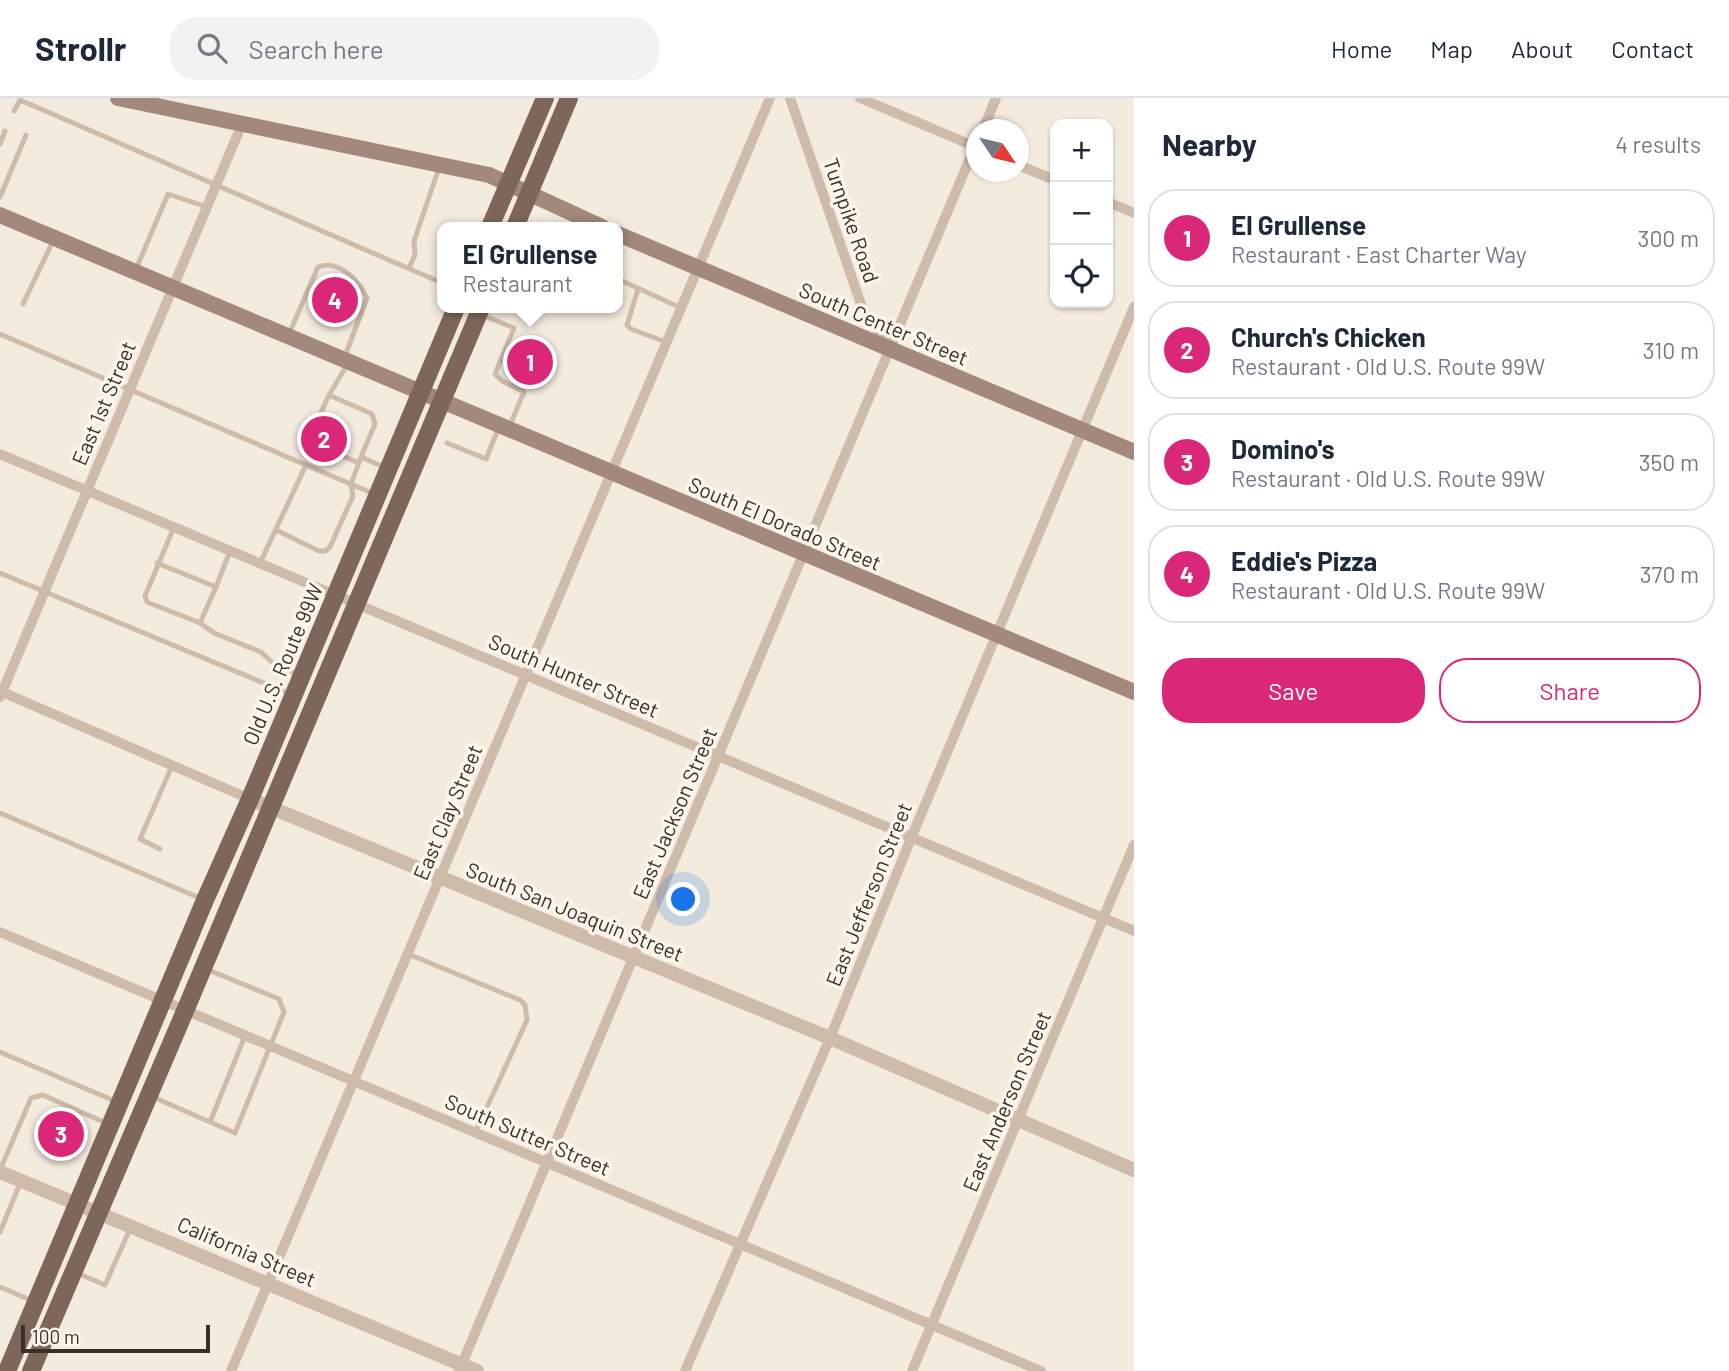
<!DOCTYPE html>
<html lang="en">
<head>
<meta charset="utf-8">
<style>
  :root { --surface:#fff; --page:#f2f2f3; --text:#1f2937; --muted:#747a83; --line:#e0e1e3; --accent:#db2777 }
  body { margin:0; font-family:Barlow,sans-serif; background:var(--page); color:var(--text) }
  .controls { position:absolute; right:21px; top:21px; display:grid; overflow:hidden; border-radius:14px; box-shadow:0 2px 5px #0004 }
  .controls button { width:63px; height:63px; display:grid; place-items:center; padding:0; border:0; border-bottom:2px solid var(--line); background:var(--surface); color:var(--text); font:35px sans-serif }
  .compass { position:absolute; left:966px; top:21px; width:63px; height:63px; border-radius:50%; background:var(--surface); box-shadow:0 2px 5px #0004; rotate:125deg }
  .scale { position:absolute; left:21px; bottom:18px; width:189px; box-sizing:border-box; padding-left:7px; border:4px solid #3b2f2a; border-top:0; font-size:19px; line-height:24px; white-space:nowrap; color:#3b2f2a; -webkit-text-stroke:5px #fbf5ec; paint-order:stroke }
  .you { position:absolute; left:684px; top:802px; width:24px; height:24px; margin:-18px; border:5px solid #fff; border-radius:50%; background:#1a73e8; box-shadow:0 0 0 10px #1a73e833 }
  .badge { display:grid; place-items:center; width:46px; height:46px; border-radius:50%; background:var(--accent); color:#fff; font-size:23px; font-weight:700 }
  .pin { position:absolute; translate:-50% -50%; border:4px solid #fff; box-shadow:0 2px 7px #0006 }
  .popup { position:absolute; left:437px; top:124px; width:186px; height:91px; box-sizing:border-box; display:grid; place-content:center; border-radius:14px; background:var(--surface); filter:drop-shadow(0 2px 5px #0005); font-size:23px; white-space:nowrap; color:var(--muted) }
  .popup b { font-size:26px; color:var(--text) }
  .popup::after { content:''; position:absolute; left:50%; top:100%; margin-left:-14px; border:14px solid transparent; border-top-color:var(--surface) }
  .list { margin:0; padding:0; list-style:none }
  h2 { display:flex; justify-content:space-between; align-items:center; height:91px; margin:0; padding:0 28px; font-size:30px }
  h2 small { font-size:23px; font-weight:400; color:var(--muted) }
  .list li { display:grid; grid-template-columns:46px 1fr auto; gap:21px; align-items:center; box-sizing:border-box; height:98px; margin:0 14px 14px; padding:0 14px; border:2px solid var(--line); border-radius:28px }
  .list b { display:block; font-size:26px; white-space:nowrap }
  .list p { margin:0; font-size:23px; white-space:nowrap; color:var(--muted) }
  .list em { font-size:23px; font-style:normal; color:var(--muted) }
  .actions { display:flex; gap:14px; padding:21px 28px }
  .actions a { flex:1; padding:16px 0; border:2px solid var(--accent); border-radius:28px; text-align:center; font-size:24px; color:var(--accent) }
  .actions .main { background:var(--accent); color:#fff }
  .icon { flex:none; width:38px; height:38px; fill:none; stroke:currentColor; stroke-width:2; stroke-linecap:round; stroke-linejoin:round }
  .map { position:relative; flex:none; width:1134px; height:1273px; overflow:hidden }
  header { display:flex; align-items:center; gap:42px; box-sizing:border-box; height:98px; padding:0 35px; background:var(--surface); border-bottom:2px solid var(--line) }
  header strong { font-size:33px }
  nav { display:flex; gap:38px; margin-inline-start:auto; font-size:24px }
  .search { width:490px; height:63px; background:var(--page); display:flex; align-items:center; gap:18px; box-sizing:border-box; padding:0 24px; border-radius:28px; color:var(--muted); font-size:26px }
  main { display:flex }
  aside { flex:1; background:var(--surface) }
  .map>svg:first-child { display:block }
</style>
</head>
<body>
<header>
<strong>Strollr</strong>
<div class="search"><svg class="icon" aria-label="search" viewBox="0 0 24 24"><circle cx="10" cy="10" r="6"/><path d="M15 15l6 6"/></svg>Search here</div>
<nav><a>Home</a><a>Map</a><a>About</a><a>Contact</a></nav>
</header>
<main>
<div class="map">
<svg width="1134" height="1273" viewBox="0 0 1134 1273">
  <rect width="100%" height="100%" fill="#f4ebdf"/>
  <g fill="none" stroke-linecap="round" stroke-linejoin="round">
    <!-- service -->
    <path stroke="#cebbaa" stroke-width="5" d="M20,0V2L442,185
      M14,13L20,2
      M0,46L5,33
      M0,99L26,37
      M618,153L622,140
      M409,170L415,157L414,143L439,70
      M136,171L168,96L207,109
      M618,181L681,210
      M638,191L627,227L631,231L666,244
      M23,206L53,143
      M482,217L514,230L495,276L502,283L524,294L510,327
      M0,236L374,396
      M289,236L318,169C339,161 358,182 367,200L345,258
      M347,267L329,297L372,316L375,326L361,359L386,370
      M329,297L310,338L317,347L359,365
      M447,345L486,361L499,329
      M174,429L145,498L147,504L200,525L214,535L261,554L275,567L297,576
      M276,432L319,453H325L330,449L353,398L351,386L361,359
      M157,465L216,489L230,453
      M260,465L306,367
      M0,475L290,596
      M200,525L216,489
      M0,715L202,801
      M160,751L140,741L172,668
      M408,856L520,902L525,907L527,922L476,1033
      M0,954L117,1004
      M153,999L235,1035L284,914L279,901L206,871
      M210,1024L245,938
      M0,1072L31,1000L43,997L108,1026
      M0,1134L21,1083
      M77,1175L105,1187L130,1131
      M0,1189L33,1203"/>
    <!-- minor -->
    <path stroke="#cebbaa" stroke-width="10" d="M790,0L863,212L890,249
      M860,0L976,49
      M983,32L996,0
      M1018,67L1055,82
      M1108,104L1134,115
      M0,356L1134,833
      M0,593L250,701
      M0,599L242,26
      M0,834L1041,1273
      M231,1273L770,0
      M459,1273L976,46
      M685,1273L830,940L912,738L1134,209
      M912,1273L1134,747"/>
    <!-- tertiary -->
    <path stroke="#cebbaa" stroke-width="14" d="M250,701L830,940L1134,1072
      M0,1074L477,1273"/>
    <!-- secondary -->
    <path stroke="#a2897b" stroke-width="16" d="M118,0L489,77L602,129
      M0,117L1134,594
      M618,136L1134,354"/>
    <!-- primary -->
    <path stroke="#7e665a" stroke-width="18" d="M490,129L545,0
      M515,129L569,0
      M7,1273L205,802L250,701L456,210
      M31,1273L185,913L481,210"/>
  </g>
  <g text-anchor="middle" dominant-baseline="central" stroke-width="7" stroke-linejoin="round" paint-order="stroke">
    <!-- street labels -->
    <g font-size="21" fill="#3b2f2a" stroke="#fbf5ec">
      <text transform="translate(852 122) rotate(71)">Turnpike Road</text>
      <text transform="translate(884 225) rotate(23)">South Center Street</text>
      <text transform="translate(103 305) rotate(-67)">East 1st Street</text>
      <text transform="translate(785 425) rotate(23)">South El Dorado Street</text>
      <text transform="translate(282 566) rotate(-67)">Old U.S. Route 99W</text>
      <text transform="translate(574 577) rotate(23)">South Hunter Street</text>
      <text transform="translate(447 714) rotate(-67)">East Clay Street</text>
      <text transform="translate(674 715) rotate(-67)">East Jackson Street</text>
      <text transform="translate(868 796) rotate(-68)">East Jefferson Street</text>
      <text transform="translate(575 813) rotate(22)">South San Joaquin Street</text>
      <text transform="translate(1006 1003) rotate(-67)">East Anderson Street</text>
      <text transform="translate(528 1036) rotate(23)">South Sutter Street</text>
      <text transform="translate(247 1153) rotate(23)">California Street</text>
    </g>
  </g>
</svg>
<div class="controls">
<button>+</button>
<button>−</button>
<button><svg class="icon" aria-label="locate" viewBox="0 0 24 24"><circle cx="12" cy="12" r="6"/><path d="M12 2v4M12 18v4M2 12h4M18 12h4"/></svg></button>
</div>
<svg class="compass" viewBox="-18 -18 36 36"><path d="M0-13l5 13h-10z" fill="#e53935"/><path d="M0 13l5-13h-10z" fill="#747a83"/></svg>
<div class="scale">100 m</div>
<div class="you"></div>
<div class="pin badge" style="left:530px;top:264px">1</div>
<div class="popup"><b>El Grullense</b>Restaurant</div>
<div class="pin badge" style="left:324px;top:341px">2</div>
<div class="pin badge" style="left:61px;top:1036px">3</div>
<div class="pin badge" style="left:335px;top:202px">4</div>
</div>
<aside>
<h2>Nearby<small>4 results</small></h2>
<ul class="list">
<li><span class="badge">1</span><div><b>El Grullense</b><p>Restaurant · East Charter Way</p></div><em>300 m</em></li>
<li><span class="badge">2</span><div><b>Church's Chicken</b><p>Restaurant · Old U.S. Route 99W</p></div><em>310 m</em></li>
<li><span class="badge">3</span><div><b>Domino's</b><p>Restaurant · Old U.S. Route 99W</p></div><em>350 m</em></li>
<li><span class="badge">4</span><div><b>Eddie's Pizza</b><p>Restaurant · Old U.S. Route 99W</p></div><em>370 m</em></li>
</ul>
<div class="actions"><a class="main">Save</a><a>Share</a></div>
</aside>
</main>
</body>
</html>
